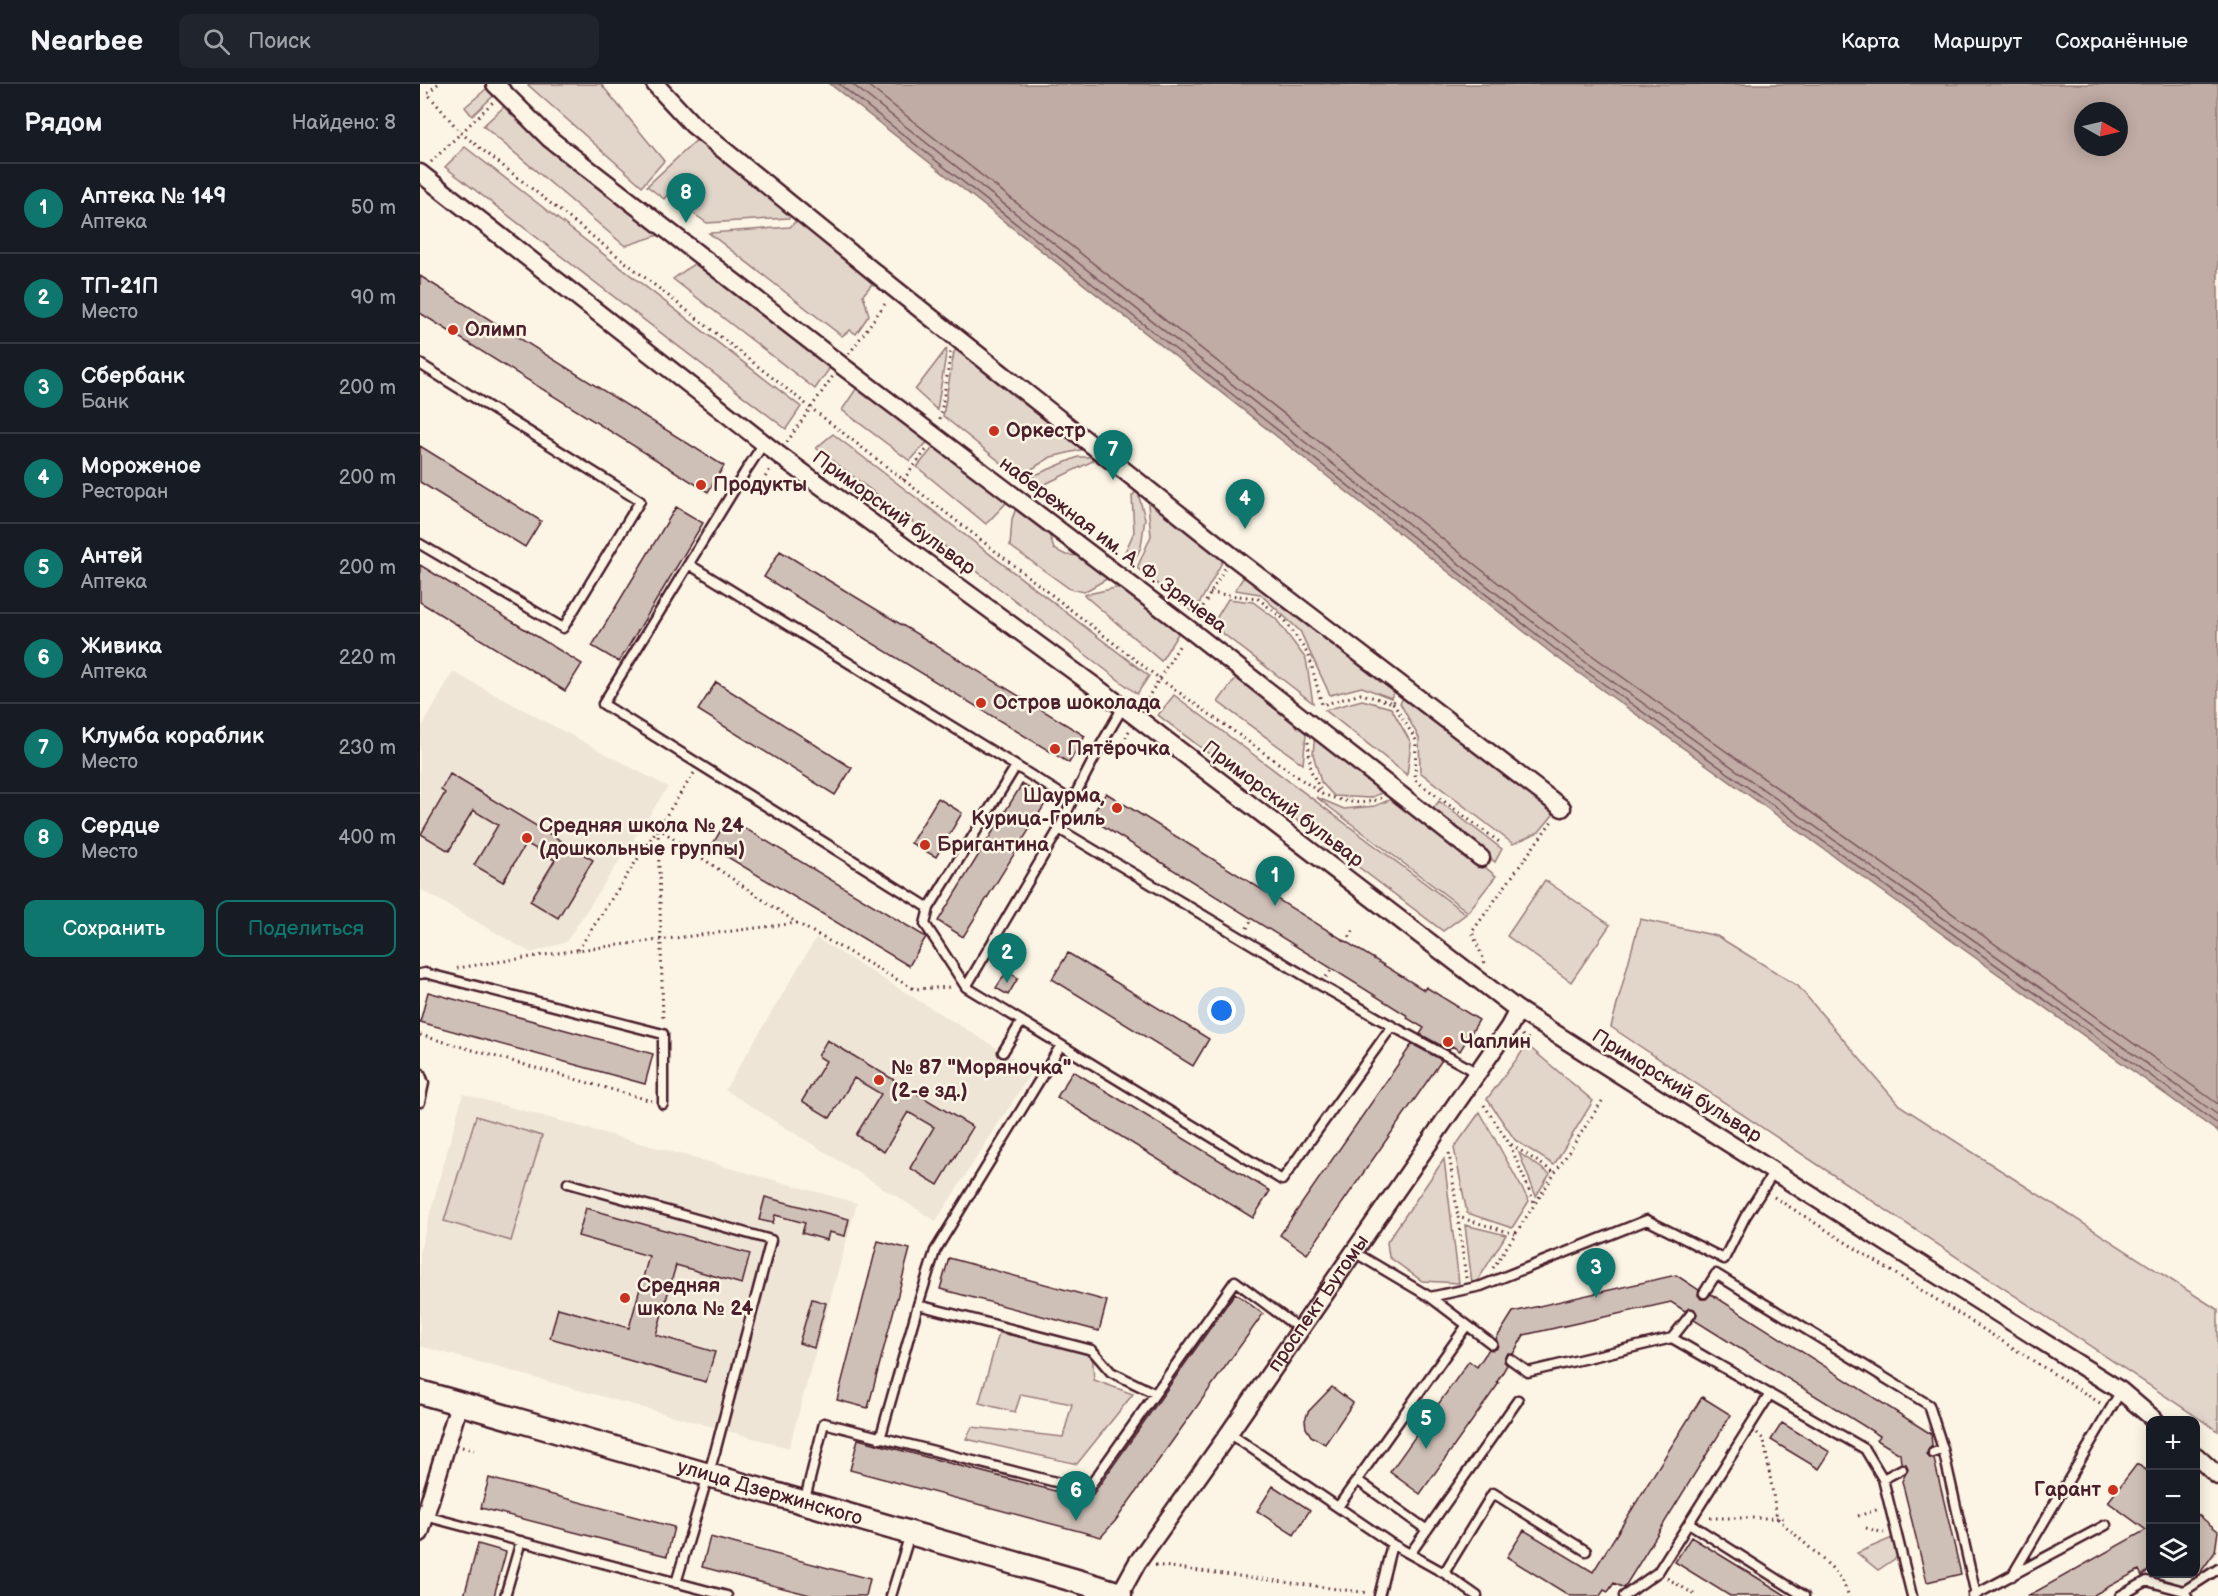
<!DOCTYPE html>
<html lang="ru">
<head>
<meta charset="utf-8">
<style>
  :root { --surface:#171b24; --page:#20242c; --text:#f1f3f6; --muted:#9ea1a6; --line:#363941; --accent:#0f766e }
  body { margin:0; font-family:"Balsamiq Sans",sans-serif; background:var(--page); color:var(--text) }
  .controls { position:absolute; right:18px; bottom:18px; display:grid; overflow:hidden; border-radius:12px; box-shadow:0 3px 15px #0003 }
  .controls button { width:54px; height:54px; display:grid; place-items:center; padding:0; border:0; border-bottom:2px solid var(--line); background:var(--surface); color:var(--text); font:30px sans-serif }
  .compass { position:absolute; left:1654px; top:18px; width:54px; height:54px; border-radius:50%; background:var(--surface); box-shadow:0 3px 15px #0003; rotate:98deg }
  .you { position:absolute; left:802px; top:927px; width:21px; height:21px; margin:-15px; border:4px solid #fff; border-radius:50%; background:#1a73e8; box-shadow:0 0 0 9px #1a73e833 }
  .badge { display:grid; place-items:center; width:39px; height:39px; border-radius:50%; background:var(--accent); color:#fff; font-size:20px; font-weight:700 }
  .pin { position:absolute; translate:-50% -50px; filter:drop-shadow(0 2px 3px #0008) }
  .pin::after { content:''; position:absolute; top:32px; width:21px; height:18px; background:inherit; clip-path:polygon(0 0,100% 0,50% 100%) }
  .list { margin:0; padding:0; list-style:none }
  h2 { display:flex; justify-content:space-between; align-items:center; height:78px; margin:0; padding:0 24px; font-size:26px }
  h2 small { font-size:20px; font-weight:400; color:var(--muted) }
  .list li { display:grid; grid-template-columns:39px 1fr auto; gap:18px; align-items:center; box-sizing:border-box; height:90px; padding:0 24px; border-top:2px solid var(--line) }
  .list b { display:block; font-size:22px; white-space:nowrap }
  .list p { margin:0; font-size:20px; white-space:nowrap; color:var(--muted) }
  .list em { font-size:20px; font-style:normal; color:var(--muted) }
  .actions { display:flex; gap:12px; padding:18px 24px }
  .actions a { flex:1; padding:14px 0; border:2px solid var(--accent); border-radius:12px; text-align:center; font-size:21px; color:var(--accent) }
  .actions .main { background:var(--accent); color:#fff }
  .icon { flex:none; width:33px; height:33px; fill:none; stroke:currentColor; stroke-width:2; stroke-linecap:round; stroke-linejoin:round }
  .map { position:relative; flex:none; width:1798px; height:1512px; overflow:hidden }
  header { display:flex; align-items:center; gap:36px; box-sizing:border-box; height:84px; padding:0 30px; background:var(--surface); border-bottom:2px solid var(--line) }
  header strong { font-size:28px }
  nav { display:flex; gap:33px; margin-inline-start:auto; font-size:21px }
  .search { width:420px; height:54px; background:var(--page); display:flex; align-items:center; gap:15px; box-sizing:border-box; padding:0 21px; border-radius:12px; color:var(--muted); font-size:22px }
  main { display:flex }
  aside { flex:1; background:var(--surface) }
  .map>svg:first-child { display:block }
</style>
</head>
<body>
<header>
<strong>Nearbee</strong>
<div class="search"><svg class="icon" aria-label="search" viewBox="0 0 24 24"><circle cx="10" cy="10" r="6"/><path d="M15 15l6 6"/></svg>Поиск</div>
<nav><a>Карта</a><a>Маршрут</a><a>Сохранённые</a></nav>
</header>
<main>
<aside>
<h2>Рядом<small>Найдено: 8</small></h2>
<ul class="list">
<li><span class="badge">1</span><div><b>Аптека № 149</b><p>Аптека</p></div><em>50 m</em></li>
<li><span class="badge">2</span><div><b>ТП-21П</b><p>Место</p></div><em>90 m</em></li>
<li><span class="badge">3</span><div><b>Сбербанк</b><p>Банк</p></div><em>200 m</em></li>
<li><span class="badge">4</span><div><b>Мороженое</b><p>Ресторан</p></div><em>200 m</em></li>
<li><span class="badge">5</span><div><b>Антей</b><p>Аптека</p></div><em>200 m</em></li>
<li><span class="badge">6</span><div><b>Живика</b><p>Аптека</p></div><em>220 m</em></li>
<li><span class="badge">7</span><div><b>Клумба кораблик</b><p>Место</p></div><em>230 m</em></li>
<li><span class="badge">8</span><div><b>Сердце</b><p>Место</p></div><em>400 m</em></li>
</ul>
<div class="actions"><a class="main">Сохранить</a><a>Поделиться</a></div>
</aside>
<div class="map">
<svg width="1798" height="1512" viewBox="0 0 1798 1512">
  <rect width="100%" height="100%" fill="#fcf5e5"/>
  <filter id="ink" filterUnits="userSpaceOnUse"><feTurbulence type="fractalNoise" baseFrequency=".0167" numOctaves="2"/><feDisplacementMap in="SourceGraphic" scale="12" xChannelSelector="R" yChannelSelector="G"/><feConvolveMatrix kernelMatrix="1 2 1 2 8 2 1 2 1" color-interpolation-filters="sRGB"/></filter>
  <g filter="url(#ink)">
    <!-- built -->
    <path fill="#eee5d7" d="M33,588L248,703L146,858L111,869L0,805V647Z
      M396,854L613,986L516,1137L305,1006Z
      M43,1010L437,1119L369,1364L0,1262V1166Z"/>
    <!-- green -->
    <path fill="#e2d5ca" stroke="#967a7a" stroke-width="1.5" d="M72,0L85,1L52,32L45,23Z
      M107,0H181L244,77L222,102Z
      M87,20L242,150L205,162L63,42Z
      M283,50L376,125L369,134L287,139L247,111L244,115L227,102Z
      M45,63L381,323L366,345L25,83Z
      M378,135L470,207L467,210L452,200L443,211L449,231L436,250L430,246L422,252L289,149L370,143Z
      M278,177L412,281L395,305L253,195Z
      M540,261L669,364L631,373L599,393L523,332L534,268Z
      M527,264L517,326L495,306Z
      M438,302L510,355L490,377L422,326Z
      M413,350L729,592L717,610L396,364Z
      M516,360L589,416L566,440L497,383Z
      M658,373H671L673,377L617,404L608,394Z
      M717,406L725,434L721,463L713,480L704,470L714,448L712,412Z
      M727,410L805,473L774,529L717,484L731,452Z
      M598,419L626,441L634,465L646,471L669,472L692,492L664,508L650,505L590,462L592,435Z
      M831,482L975,604L971,614L942,603L910,611L880,547L840,510L815,506Z
      M704,502L761,545L741,577L664,511Z
      M808,515L833,518L856,535L886,575L893,619L792,541Z
      M818,591L887,641L883,680L798,618Z
      M986,610L1137,726L1119,748L1093,760L1000,688L999,654L980,619Z
      M754,611L1046,830L1023,847L738,631Z
      M942,616L971,624L991,659L987,691L905,626Z
      M895,649L968,706L950,714L914,712L901,698L893,670Z
      M896,713L924,725L955,722L976,713L1076,792L1048,828Z
      M1019,717L1082,765L1075,778L1012,726Z
      M1125,796L1190,841L1151,898L1087,852Z
      M1220,835L1297,852L1378,902L1479,1021L1798,1226V1347L1191,943Z
      M1107,961L1173,1017L1134,1081L1095,1056L1067,1015Z
      M1060,1028L1109,1117L1092,1144L1047,1129L1034,1064Z
      M56,1032L122,1052L91,1157L24,1137Z
      M1099,1069L1130,1090L1116,1112Z
      M1024,1075L1039,1199L1002,1197L969,1173L967,1158Z
      M1045,1141L1086,1151L1058,1196L1052,1200Z
      M579,1249L672,1266L674,1296L713,1310L657,1380L546,1355L552,1343L643,1353L652,1320L601,1310L595,1328L559,1319Z
      M1472,1454L1479,1472L1458,1486L1437,1469Z"/>
    <!-- water -->
    <path fill="#c0aca5" stroke="#917474" stroke-width="1.5" fill-rule="evenodd" d="M410,0H1798V1048L1135,572ZM1663,27H1699V63H1663Z"/>
    <g fill="none" stroke-linecap="round" stroke-linejoin="round">
      <!-- shore -->
      <path stroke="#79575c" stroke-width="1.5" d="M419,0L1139,568L1798,1040
        M432,0L1143,562L1798,1031
        M446,0L1148,554L1798,1020"/>
    </g>
    <!-- building -->
    <path fill="#cfc0b7" stroke="#4a1f2b" stroke-width="1.5" d="M0,192L304,382L288,408L0,229Z
      M0,362L121,437L105,463L0,398Z
      M256,423L283,439L199,578L172,562Z
      M360,467L665,652L649,679L344,493Z
      M0,481L162,580L145,607L0,518Z
      M296,598L432,684L415,711L278,626Z
      M30,690L173,776L138,834L110,817L135,776L106,759L83,798L54,781L78,741L53,726L29,767L1,750L25,709L21,706Z
      M602,700L628,715L543,853L518,837Z
      M686,709L1004,906L1006,903L1059,936L1040,967L1032,962L1029,966L1000,950L1004,944L987,934L988,932L670,734Z
      M518,714L542,729L516,773L491,759Z
      M308,734L506,853L489,882L291,763Z
      M648,869L789,955L773,982L632,895Z
      M587,887L598,894L588,911L576,904Z
      M8,908L233,970L225,1000L0,938Z
      M407,956L553,1043L518,1101L490,1084L514,1043L488,1028L464,1068L436,1051L461,1010L434,994L410,1034L382,1017L406,977L398,972Z
      M992,960L1022,976L887,1170L860,1151Z
      M653,987L850,1107L833,1134L637,1013Z
      M345,1113L429,1135L425,1152L409,1148L407,1156L382,1149L385,1139L355,1131L353,1139L339,1136Z
      M166,1124L330,1170L322,1200L256,1181L236,1251L295,1268L286,1298L130,1254L138,1224L209,1244L229,1172L158,1152Z
      M458,1157L490,1165L448,1324L417,1316Z
      M529,1174L687,1217L679,1247L520,1205Z
      M1256,1191L1279,1206L1278,1211L1281,1215H1286L1291,1210L1511,1350L1512,1362L1508,1366L1507,1371L1510,1374L1514,1375L1541,1490L1507,1498L1482,1397L1488,1385L1486,1380L1481,1379L1480,1370L1457,1356L1460,1352L1274,1236L1277,1230L1274,1225L1269,1224L1265,1227L1251,1218L1104,1251L1093,1270L1088,1269L1085,1272L1084,1277L1087,1281L1077,1298L1079,1299L1000,1410L970,1388L1049,1277L1057,1283L1069,1265L1077,1264L1078,1260L1076,1255L1093,1228Z
      M815,1209L843,1230L696,1436L681,1453L430,1386L438,1355L669,1416Z
      M392,1215L406,1219L394,1264L379,1259Z
      M912,1303L933,1319L905,1360L891,1352L886,1344L885,1336L888,1328Z
      M1282,1313L1311,1331L1204,1504L1194,1499L1188,1508L1184,1506L1180,1512H1150L1087,1473L1104,1446L1173,1488Z
      M1362,1339L1410,1368L1399,1385L1351,1356Z
      M1717,1380L1731,1389V1484L1722,1492L1719,1486L1672,1512H1608L1726,1446L1688,1418Z
      M69,1394L254,1443L247,1472L61,1424Z
      M853,1402L890,1426L874,1451L837,1427Z
      M1776,1429L1798,1447L1795,1468L1780,1489L1776,1492Z
      M290,1453L450,1495L446,1512H394L282,1483Z
      M1271,1453L1367,1512H1310L1255,1478Z
      M58,1460L86,1468L74,1512H44Z"/>
    <g fill="none" stroke-linecap="round" stroke-linejoin="round">
      <!-- lane casing -->
      <g stroke="#4a1f2b" stroke-width="13">
        <path id="lane" d="M0,280L220,417L143,544L0,460
          M344,359L325,388L183,620L509,824
          M270,481L596,682
          M652,717L639,745L546,903L862,1096L972,942L1056,988
          M639,745L900,901L972,942
          M0,890L5,889L243,950V1020
          M546,903L505,840L509,824L596,682L652,717L682,659L703,623
          M583,968L602,937
          M0,989L4,999L0,1018
          M148,1099L351,1156L295,1368L256,1499
          M934,1168L1010,1213L1072,1260
          M1284,1209L1296,1190L1509,1321L1523,1365
          M1010,1213L1061,1202L1227,1136L1304,1175L1325,1133L1354,1088
          M498,1221L515,1167L641,961
          M1252,1254L1445,1365L1463,1395L1492,1512
          M1090,1275L1108,1288L1252,1254L1271,1230
          M809,1349L972,1460L1024,1489L1057,1512
          M460,1355L498,1221L672,1266L691,1288L734,1309
          M1513,1369L1523,1365L1556,1511
          M1463,1395L1482,1385
          M384,1419L404,1339L667,1406L815,1197L881,1246
          M918,1423L937,1396
          M5,1432L307,1512
          M1269,1439L1384,1512
          M1007,1446L937,1396L1047,1241
          M990,1470L1098,1316
          M1024,1489L1073,1409L1166,1467
          M1592,1492L1701,1307
          M85,1512L101,1457
          M471,1512L490,1450
          M959,1512L972,1460
          M1204,1512L1238,1488L1350,1310
          M1553,1512L1686,1441
          M1700,1512L1727,1497L1764,1507
          M1767,1512L1764,1507L1798,1485"/>
      </g>
      <!-- street casing -->
      <g stroke="#4a1f2b" stroke-width="21">
        <g id="street">
          <path d="M75,0L130,55L421,281L769,545L1061,774"/>
          <path d="M235,0L273,41L475,205L812,472L1142,724"/>
          <path d="M0,89L359,371L703,623L1098,926L1701,1307L1735,1336"/>
          <path d="M1776,1372L1798,1392"/>
          <path d="M0,1449L39,1320"/>
          <path id="s1" d="M700,1510L717,1479L809,1349L1089,943L1098,926"/>
        </g>
      </g>
      <!-- secondary casing -->
      <g stroke="#4a1f2b" stroke-width="27">
        <g id="secondary">
          <path id="s2" d="M0,1308L671,1501L700,1510L699,1512"/>
        </g>
      </g>
      <!-- path -->
      <path stroke="#4a1f2b" stroke-width="3" stroke-dasharray="1.5 4.5" stroke-linecap="butt" d="M18,0L7,9L41,49L391,324L740,595L902,710C922,717 941,723 961,714
        M11,78L73,18
        M429,270L467,217
        M520,335L531,268
        M367,358L413,292
        M483,396L507,365
        M342,398L351,384
        M790,509L837,514L865,536L889,572L902,621L941,610L973,619L974,616
        M777,533L805,484
        M973,619L996,656L995,696L1082,760
        M724,620L761,559
        M888,658L891,687L902,709
        M698,670L709,647
        M238,744L377,839L494,905L532,903
        M238,746L243,937
        M848,809L857,796
        M827,844L832,835
        M926,858L934,846
        M158,866L274,689
        M1065,879L1052,848L1132,737
        M37,884L158,866L377,839
        M906,893L912,885
        M0,951L232,1017
        M1102,951L1110,956
        M1064,1021L1089,1059L1135,1089
        M1090,1061L1115,1120
        M1029,1069L1038,1133
        M1354,1113L1680,1319
        M1073,1184L1182,1017
        M1046,1194L1038,1133L1095,1150
        M1337,1349L1344,1356L1357,1434L1411,1483L1422,1496L1429,1512
        M42,1363L54,1366
        M1438,1432L1459,1425
        M1290,1434H1366
        M1446,1444L1464,1449
        M735,1481L948,1509
        M1247,1494L1277,1512"/>
      <!-- lane -->
      <use href="#lane" stroke="#fcf5e5" stroke-width="8"/>
      <!-- street -->
      <use href="#street" stroke="#fcf5e5" stroke-width="16"/>
      <!-- secondary -->
      <use href="#secondary" stroke="#fcf5e5" stroke-width="22"/>
    </g>
  </g>
  <!-- markers -->
  <g fill="#c8321e" stroke="#fcf5e5" stroke-width="2">
    <circle cx="33" cy="246" r="6"/>
    <circle cx="574" cy="347" r="6"/>
    <circle cx="281" cy="401" r="6"/>
    <circle cx="561" cy="619" r="6"/>
    <circle cx="635" cy="665" r="6"/>
    <circle cx="697" cy="724" r="6"/>
    <circle cx="107" cy="754" r="6"/>
    <circle cx="505" cy="761" r="6"/>
    <circle cx="1028" cy="958" r="6"/>
    <circle cx="459" cy="996" r="6"/>
    <circle cx="205" cy="1214" r="6"/>
    <circle cx="1693" cy="1406" r="6"/>
  </g>
  <g text-anchor="middle" dominant-baseline="central" stroke-width="5" stroke-linejoin="round" paint-order="stroke">
    <!-- poi labels -->
    <g font-size="20" font-weight="bold" fill="#4a1f2b" stroke="#fcf5e5" text-anchor="start">
      <text x="45" y="246">Олимп</text>
      <text x="586" y="347">Оркестр</text>
      <text x="293" y="401">Продукты</text>
      <text x="573" y="619">Остров шоколада</text>
      <text x="647" y="665">Пятёрочка</text>
      <text x="685" y="712" text-anchor="end">Шаурма,<tspan x="685" dy="23">Курица-Гриль</tspan></text>
      <text x="119" y="742">Средняя школа № 24<tspan x="119" dy="23">(дошкольные группы)</tspan></text>
      <text x="517" y="761">Бригантина</text>
      <text x="1040" y="958">Чаплин</text>
      <text x="471" y="984">№ 87 "Моряночка"<tspan x="471" dy="23">(2-е зд.)</tspan></text>
      <text x="217" y="1202">Средняя<tspan x="217" dy="23">школа № 24</tspan></text>
      <text x="1681" y="1406" text-anchor="end">Гарант</text>
    </g>
    <!-- street labels -->
    <g font-size="20" fill="#4a1f2b" stroke="#fcf5e5">
      <text transform="translate(474 429) rotate(36)">Приморский бульвар</text>
      <text transform="translate(693 461) rotate(37)">набережная им. А. Ф. Зрячева</text>
      <text transform="translate(863 720) rotate(37)">Приморский бульвар</text>
      <text transform="translate(1257 1002) rotate(32)">Приморский бульвар</text>
      <text stroke="none"><textPath href="#s1" startOffset="352">проспект Бутомы</textPath></text>
      <text stroke="none"><textPath href="#s2" startOffset="364">улица Дзержинского</textPath></text>
    </g>
  </g>
</svg>
<div class="controls">
<button>+</button>
<button>−</button>
<button><svg class="icon" aria-label="layers" viewBox="0 0 24 24"><path d="M12 4l9 5-9 5-9-5zM3 14l9 5 9-5"/></svg></button>
</div>
<svg class="compass" viewBox="-18 -18 36 36"><path d="M0-13l5 13h-10z" fill="#e53935"/><path d="M0 13l5-13h-10z" fill="#9ea1a6"/></svg>
<div class="you"></div>
<div class="pin badge" style="left:855px;top:822px">1</div>
<div class="pin badge" style="left:587px;top:899px">2</div>
<div class="pin badge" style="left:1176px;top:1214px">3</div>
<div class="pin badge" style="left:825px;top:445px">4</div>
<div class="pin badge" style="left:1006px;top:1365px">5</div>
<div class="pin badge" style="left:656px;top:1437px">6</div>
<div class="pin badge" style="left:693px;top:396px">7</div>
<div class="pin badge" style="left:266px;top:139px">8</div>
</div>
</main>
</body>
</html>
